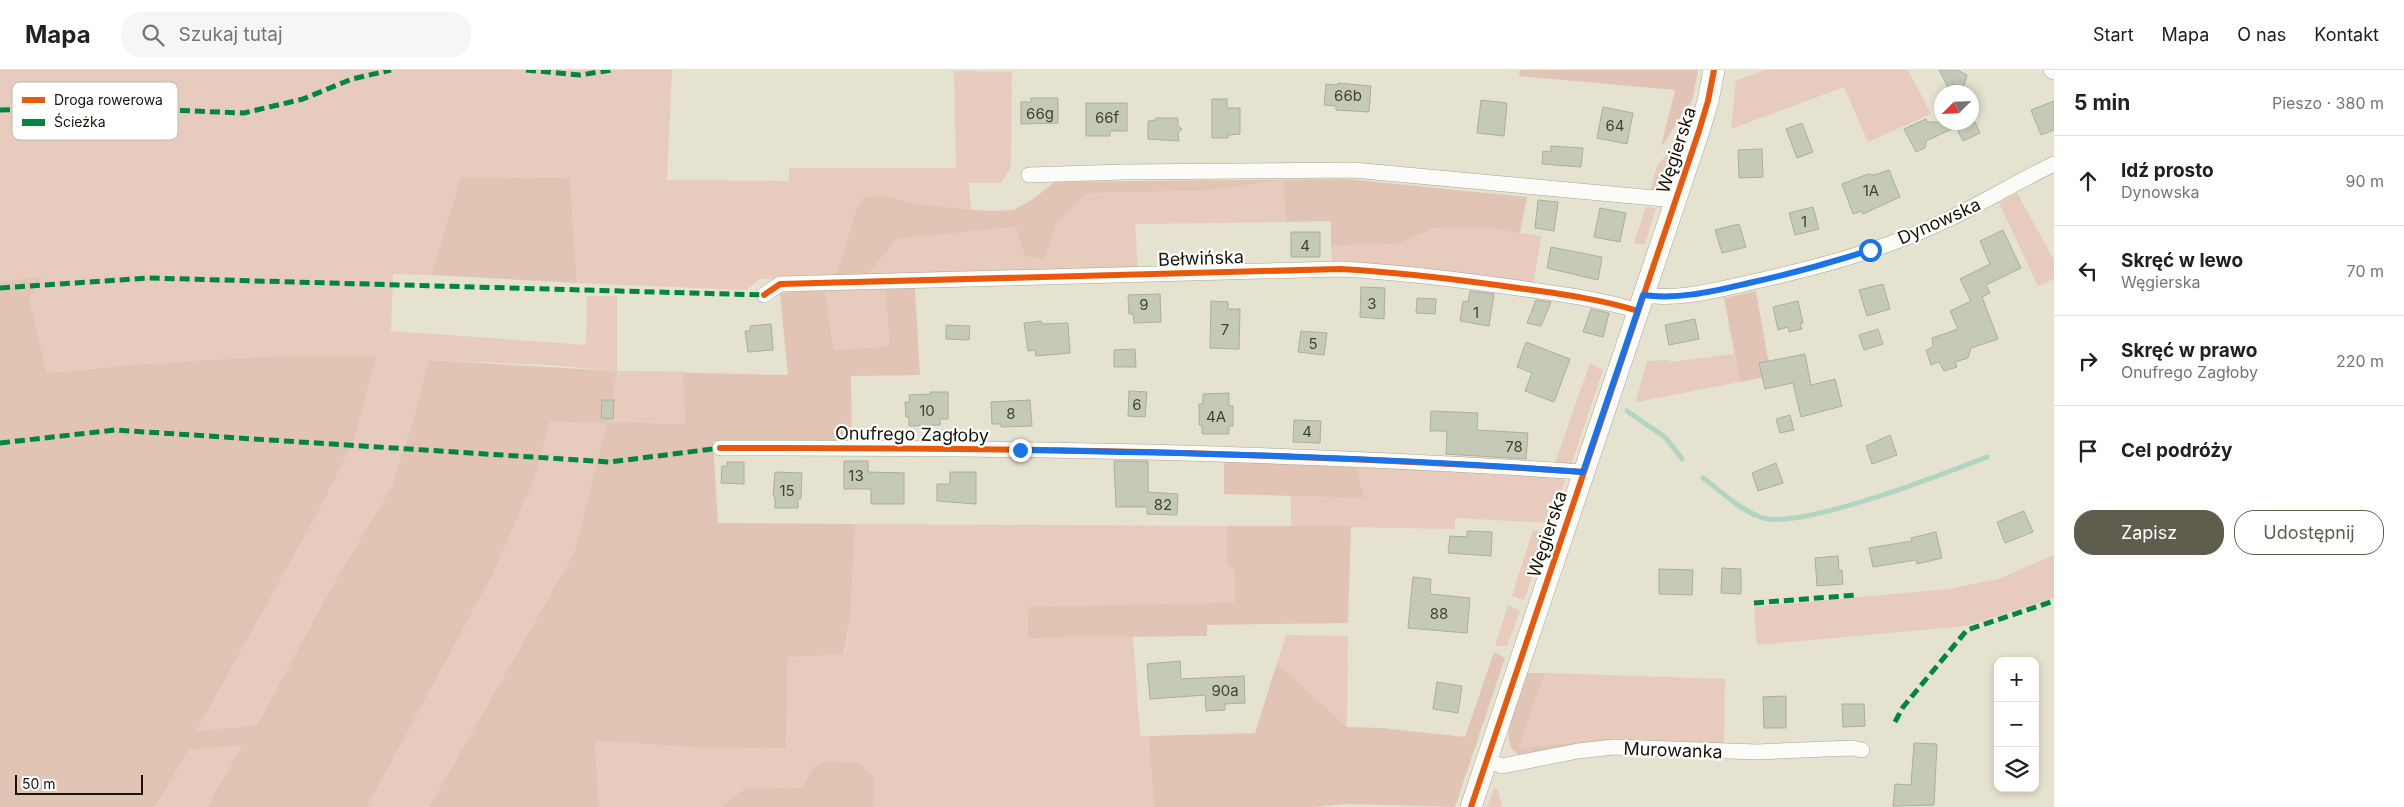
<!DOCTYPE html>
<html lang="pl">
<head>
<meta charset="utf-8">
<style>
  :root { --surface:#fff; --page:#f6f6f6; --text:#202124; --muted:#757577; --line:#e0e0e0; --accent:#5f5d4e }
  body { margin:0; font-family:Inter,sans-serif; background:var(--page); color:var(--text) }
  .controls { position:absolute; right:15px; bottom:15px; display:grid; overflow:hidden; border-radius:10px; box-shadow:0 2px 8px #0003 }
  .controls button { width:45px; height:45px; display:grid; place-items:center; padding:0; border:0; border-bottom:1px solid var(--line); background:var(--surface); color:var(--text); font:25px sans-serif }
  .compass { position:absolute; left:1934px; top:15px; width:45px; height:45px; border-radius:50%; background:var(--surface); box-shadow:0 2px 8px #0003; rotate:246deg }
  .scale { position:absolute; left:15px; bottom:12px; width:128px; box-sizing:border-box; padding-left:5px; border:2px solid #171509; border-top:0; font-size:14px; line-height:18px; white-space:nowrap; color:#171509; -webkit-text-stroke:4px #fff; paint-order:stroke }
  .stop { position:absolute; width:15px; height:15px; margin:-11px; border:4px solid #1a73e8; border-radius:50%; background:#fff }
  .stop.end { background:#1a73e8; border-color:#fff; box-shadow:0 1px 5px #0008 }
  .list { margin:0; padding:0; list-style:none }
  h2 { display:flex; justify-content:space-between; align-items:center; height:65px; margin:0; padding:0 20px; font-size:21px }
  h2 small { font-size:16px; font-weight:400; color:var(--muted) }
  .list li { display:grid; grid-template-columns:32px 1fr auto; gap:15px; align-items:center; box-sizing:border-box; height:90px; padding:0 20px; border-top:1px solid var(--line) }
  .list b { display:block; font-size:19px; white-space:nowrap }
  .list p { margin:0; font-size:16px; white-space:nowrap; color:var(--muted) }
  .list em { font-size:16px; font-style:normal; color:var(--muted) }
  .actions { display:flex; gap:10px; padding:15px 20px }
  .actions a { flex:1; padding:11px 0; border:1px solid var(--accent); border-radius:20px; text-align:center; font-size:18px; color:var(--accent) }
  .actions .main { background:var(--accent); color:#fff }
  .icon { flex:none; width:28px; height:28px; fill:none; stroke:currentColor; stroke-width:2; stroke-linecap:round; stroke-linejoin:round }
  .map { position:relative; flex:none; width:2054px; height:737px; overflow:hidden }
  header { display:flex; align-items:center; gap:30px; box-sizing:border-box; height:70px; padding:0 25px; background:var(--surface); border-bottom:1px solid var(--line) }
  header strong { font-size:24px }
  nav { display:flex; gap:28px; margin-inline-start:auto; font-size:18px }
  .search { width:350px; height:45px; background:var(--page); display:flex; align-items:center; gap:12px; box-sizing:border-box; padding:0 18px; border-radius:20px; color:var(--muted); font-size:19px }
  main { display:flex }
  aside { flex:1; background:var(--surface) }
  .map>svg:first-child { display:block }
</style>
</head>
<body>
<header>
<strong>Mapa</strong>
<div class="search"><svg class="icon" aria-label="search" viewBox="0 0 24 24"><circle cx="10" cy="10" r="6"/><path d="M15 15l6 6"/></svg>Szukaj tutaj</div>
<nav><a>Start</a><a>Mapa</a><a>O nas</a><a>Kontakt</a></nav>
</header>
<main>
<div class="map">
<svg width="2054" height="737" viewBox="0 0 2054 737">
  <rect width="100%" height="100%" fill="#e5e2cf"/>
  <!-- green -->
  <path fill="#e7cbbc" d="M0,0H672L667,110L789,111V98H956L954,1L1012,2L1011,97L1001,113H969L971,139L915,134L884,125L856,141L835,208L760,209L746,220L577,213L570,108L461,107L431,205L393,204L391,261L586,275L587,226H617V301L684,302L685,354L607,353L575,481L429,737H367L493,504L533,412L549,351L617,301L550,295L428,290L415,345L391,418L331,518L257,655L195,661L324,431L375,288C265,282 156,292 47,303L29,228L41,207L0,211Z
    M1765,0H1908L1931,44L1868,72L1844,17L1731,59L1736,11Z
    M1686,57L1662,125L1650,123L1657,96L1669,82Z
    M1284,110L1286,152L1135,154L1138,201L864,209L897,169L1017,157L1025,186L1045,190L1056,154L1087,123L1203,121Z
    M2017,123L2054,190V209L2038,216L1999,133Z
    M1646,137L1656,138L1645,174L1634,173Z
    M1434,158H1486L1541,166L1533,215L1332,194L1331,176L1398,174Z
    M886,219L889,276L834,280L825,220Z
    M1734,284L1740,312L1636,332L1647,291L1670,290L1671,292Z
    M1590,293L1603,300L1570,398L1554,396Z
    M1354,393L1550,405L1565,410L1551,453L1455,448V459L1291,456V426L1365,428Z
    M855,454L1227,456V494L1235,502V532L1027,537L1028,568L1133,567L1140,666H1149L1154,737H874L873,706L860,693L813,698L801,718L746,717L721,737H599L595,671L724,679L786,678L788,586L845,584L851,538Z
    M1533,460L1547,464L1524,530L1512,526Z
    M2054,485V528L1966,556L1757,575L1754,537L1948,519L1998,509Z
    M1508,535L1520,541L1507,576H1495Z
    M1286,565L1348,566L1347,657L1277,593Z
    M1545,603L1725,609L1724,678L1609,671L1517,679Z
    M242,675L207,737H155L188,679Z
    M1494,718L1498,720L1502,737H1487Z"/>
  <!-- forest -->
  <path fill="#e2c4b4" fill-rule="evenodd" d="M1520,0H1698L1692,31L1661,77L1675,20L1519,6Z
    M461,107L570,108L577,213L431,205Z
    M1347,109L1527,127L1520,163L1486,158H1434L1398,174L1331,176V151L1286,152L1283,110L1203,121L1087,123L1056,154L1045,190L1025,186L1016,157L897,169L864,209L835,208L856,141L863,128L884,125L915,134L988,141L1014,140L1033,129L1055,112Z
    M42,207L29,228L47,303C157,292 266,283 376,287L354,369L324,431L196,661L257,655L331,518L391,418L415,345L428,290L617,301L788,305L780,223L825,220L834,280L889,276L886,219L915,218L920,305L851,306L852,372L713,371L718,453L855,454L851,538L844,584L788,587L786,678L724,679L595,671L599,737H429L575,481L607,353L550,351L533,412L493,504L367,737H207L242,675L188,680L155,737H0V211ZM617,301L683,302L685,354L607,352Z
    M1756,221L1771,306L1740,312L1724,228Z
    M1224,390L1354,393L1365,428L1224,424Z
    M1227,456H1351L1348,553L1207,555V566L1028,568L1027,537L1235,532V502L1227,494Z
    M1494,582L1505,588L1455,737L1349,734L1313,737H1154L1149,666L1255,663L1277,593L1347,657L1381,658L1465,667Z
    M1527,603H1545L1518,678L1578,673C1565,680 1552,682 1537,685C1485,694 1519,626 1527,603Z
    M827,691L860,693L873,706L874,737H721L746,717L801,718L813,698Z"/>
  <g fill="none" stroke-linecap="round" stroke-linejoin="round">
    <!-- stream -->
    <path stroke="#b0d5c0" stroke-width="5" d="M1627,341L1666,368L1682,389
      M1703,408C1721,421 1739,439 1760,447C1796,462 1946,403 1987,387"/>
  </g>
  <!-- building -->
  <path fill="#c5c9b8" stroke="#acaea0" d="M1939,0H1957L1967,5L1963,18L1953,14L1948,17Z
    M1338,13L1371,16L1369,42L1336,40V36L1324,35L1326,14L1338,15Z
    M1031,28H1058V53L1021,54V32H1031Z
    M1212,29H1227V38H1240V64L1228,65V68H1212Z
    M1481,30L1507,33L1504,66L1477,63Z
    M2054,31V60L2041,65L2031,40Z
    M1086,33H1127V61H1110V66H1086Z
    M1603,37L1633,43L1627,74L1597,68Z
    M1156,48H1178V56L1182,59L1178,63L1179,71L1148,69V51L1156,50Z
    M1926,49L1927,52H1975L1980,63L1963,71L1956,57L1926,71L1925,78L1916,82L1904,59Z
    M1802,53L1813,82L1797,88L1786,59Z
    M1551,76L1583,78L1581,97L1542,94L1543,81L1551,82Z
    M1762,79L1763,107L1739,108L1738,80Z
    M1889,100L1900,127L1863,144L1862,141L1853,144L1842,114L1868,104L1874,105Z
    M1538,130L1558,132L1554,161L1535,158Z
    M1813,137L1819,159L1795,165L1789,143Z
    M1600,138L1626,143L1620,172L1594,167Z
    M1739,154L1746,177L1722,183L1715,160Z
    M2003,160L2021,198L1986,215L1990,223L1982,227L1998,269L1971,278L1968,288L1955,292L1957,297L1944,301L1939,292L1931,295L1926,280L1933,277L1932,268L1958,259L1950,241L1971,231L1960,209L1990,194L1980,171Z
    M1291,162H1320V187H1291Z
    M1551,177L1602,187L1598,210L1547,198Z
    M1883,214L1890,239L1867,246L1859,220Z
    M1361,217L1385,218L1384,249L1360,247Z
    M1470,221L1494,224L1489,256L1460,251L1463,231L1468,232Z
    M1160,224L1161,252L1134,253L1133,244H1129L1128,225Z
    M1417,228L1436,229L1435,244L1416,243Z
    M1536,230L1551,232L1541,256L1527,253Z
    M1211,231L1228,232V239H1240L1239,279L1210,278Z
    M1798,231L1803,253H1800L1802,259L1789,262L1788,257L1778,260L1773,237Z
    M1591,239L1609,243L1603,267L1583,262Z
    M1695,249L1699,269L1669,275L1665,255Z
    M1041,251L1042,254L1068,253L1070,283L1036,286L1035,280L1028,281L1024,253Z
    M771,254L773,280L748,282L745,261H750V256Z
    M946,255L970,256L969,270L946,269Z
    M1878,259L1883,274L1864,280L1859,265Z
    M1301,261L1327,263L1324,285L1298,282Z
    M1526,272L1570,289L1554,332L1525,321L1532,303L1517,297Z
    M1135,279L1136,297H1114V280Z
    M1805,284L1811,315L1835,309L1842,336L1801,347L1793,313L1765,319L1759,293Z
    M1129,321L1147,322L1145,347L1128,346Z
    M930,322H948V349H940V355L909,356V347H906L905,332H910L909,325L931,324Z
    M1229,323V336H1233V356H1229V364H1202V355H1199V334H1203V324Z
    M602,330H614L613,349L601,348Z
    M1030,330L1032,356L1001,357V354H992L991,332Z
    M1431,341L1478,343L1477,360L1528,363L1526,389L1446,384L1447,361H1430Z
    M1790,345L1794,360L1780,363L1776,349Z
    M1294,350L1321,351L1320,373L1293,372Z
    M1890,365L1897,385L1872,394L1866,376Z
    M844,391H868V402L904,403V434H871V419H844Z
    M1114,391H1148V422L1178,424L1177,445L1147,444V437H1116Z
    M727,392H744V414L721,413L722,396H727Z
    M1776,393L1783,413L1758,421L1752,403Z
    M775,402L802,403L801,429H798V438H775V427L773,426Z
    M950,402H976V434L937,431V414H950Z
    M2024,441L2033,462L2005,473L1997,452Z
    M1467,461L1492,462L1491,486L1448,483L1450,466L1467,467Z
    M1936,462L1942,488L1917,494L1916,490L1873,497L1869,478L1912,471L1911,468Z
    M1838,486L1839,501L1842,500L1843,514L1817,516L1815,488Z
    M1722,498L1741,499V524L1721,523Z
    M1659,499L1693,500L1692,525L1659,524Z
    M1413,507L1431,509L1430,524L1470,528L1467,563L1408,558Z
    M1180,591L1181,609L1244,606L1245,633L1225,634V640L1206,641L1205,625L1150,629L1147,594Z
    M1437,612L1462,616L1458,643L1433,639Z
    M1786,626V658H1764L1763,627Z
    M1842,634H1864L1865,656L1843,657Z
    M1914,673L1937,674L1934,735L1893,736L1895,714L1911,715Z"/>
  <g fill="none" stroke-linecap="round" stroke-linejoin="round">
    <!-- minor casing -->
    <g stroke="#a7a596" stroke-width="16">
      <path id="minor" d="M2051,0L2054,2
        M1029,105L1123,102L1353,100L1676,130
        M764,225L780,214L1340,199C1398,202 1454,209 1511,217C1553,223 1597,228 1638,241
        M1643,225C1679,230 1713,221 1748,213C1811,199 1877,182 1936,155C1977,137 2014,113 2054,94
        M720,378C1008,377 1296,382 1583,402
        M1487,690L1502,696L1578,681L1614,677L1757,682L1852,678L1862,680"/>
    </g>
    <!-- secondary casing -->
    <g stroke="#a7a596" stroke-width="22">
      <path id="secondary" d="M1471,737L1699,61L1708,31L1714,0"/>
    </g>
    <!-- minor -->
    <use href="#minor" stroke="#fbfbf8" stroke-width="15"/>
    <!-- secondary -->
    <use href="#secondary" stroke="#fbfbf8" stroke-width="21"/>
    <!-- quiet -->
    <path stroke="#00873e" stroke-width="5" stroke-dasharray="10 5" stroke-linecap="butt" d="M526,0L580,5L612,0
      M0,40L118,38L244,43L303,29L352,9L391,0
      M0,218L149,208L764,225
      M0,373L115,360L610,392L720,378
      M1754,533L1857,525
      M1895,652L1903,637L1967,560L2054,531"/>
    <!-- cycleway casing -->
    <g stroke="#fff" stroke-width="9">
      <path id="cycleway" d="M764,225L780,214L1340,199C1398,202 1454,209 1511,217C1553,223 1597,228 1638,241
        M720,378C1008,377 1296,382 1583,402
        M1471,737L1699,61L1708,31L1714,0"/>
    </g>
    <!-- cycleway -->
    <use href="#cycleway" stroke="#e8590c" stroke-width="6"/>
  </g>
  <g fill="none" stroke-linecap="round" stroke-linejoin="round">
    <!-- route -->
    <path stroke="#1a73e8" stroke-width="6" d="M1020,380C1208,383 1395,388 1583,402L1643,225C1679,230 1714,221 1749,213C1790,204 1830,193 1870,180"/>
  </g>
  <g text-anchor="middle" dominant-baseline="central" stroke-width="4.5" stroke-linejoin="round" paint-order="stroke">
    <!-- number labels -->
    <g font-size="15" fill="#424235">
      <text x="1348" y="25">66b</text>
      <text x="1040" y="43">66g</text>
      <text x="1107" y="47">66f</text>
      <text x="1615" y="55">64</text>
      <text x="1871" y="120">1A</text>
      <text x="1804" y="151">1</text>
      <text x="1305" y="175">4</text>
      <text x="1372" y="233">3</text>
      <text x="1144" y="234">9</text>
      <text x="1476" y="242">1</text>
      <text x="1225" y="259">7</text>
      <text x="1313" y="273">5</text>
      <text x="1137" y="334">6</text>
      <text x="927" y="340">10</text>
      <text x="1011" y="343">8</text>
      <text x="1216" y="346">4A</text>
      <text x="1307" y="361">4</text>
      <text x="1514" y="376">78</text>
      <text x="856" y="405">13</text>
      <text x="787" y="420">15</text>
      <text x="1163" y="434">82</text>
      <text x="1439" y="543">88</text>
      <text x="1225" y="620">90a</text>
    </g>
    <!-- street labels -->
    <g font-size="18" fill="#171509" stroke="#fff">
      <text transform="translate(1676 80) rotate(-72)">Węgierska</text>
      <text transform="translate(1939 151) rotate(-24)">Dynowska</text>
      <text transform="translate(1201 188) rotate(-2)">Bełwińska</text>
      <text transform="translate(912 364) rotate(1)">Onufrego Zagłoby</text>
      <text transform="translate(1547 464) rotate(-72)">Węgierska</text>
      <text transform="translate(1673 680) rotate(2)">Murowanka</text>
    </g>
  </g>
  <!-- legend -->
  <rect x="12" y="12" width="166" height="58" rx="8" fill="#fff" stroke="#b9b9b5" stroke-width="1"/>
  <rect x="22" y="27" width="23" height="6" fill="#e8590c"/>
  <rect x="22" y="49" width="23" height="7" fill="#00873e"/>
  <g font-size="14" fill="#171509">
    <text x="54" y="35">Droga rowerowa</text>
    <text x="54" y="57">Ścieżka</text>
  </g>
</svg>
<div class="controls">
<button>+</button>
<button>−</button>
<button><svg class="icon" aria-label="layers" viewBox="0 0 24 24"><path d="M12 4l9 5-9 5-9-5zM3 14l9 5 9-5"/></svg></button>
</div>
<svg class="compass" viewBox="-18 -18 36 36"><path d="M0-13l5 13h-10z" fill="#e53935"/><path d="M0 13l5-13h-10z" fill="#757577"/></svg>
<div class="scale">50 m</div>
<div class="stop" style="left:1870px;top:180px"></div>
<div class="stop end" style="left:1020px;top:380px"></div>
</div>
<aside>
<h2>5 min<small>Pieszo · 380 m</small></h2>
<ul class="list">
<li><svg class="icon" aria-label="ahead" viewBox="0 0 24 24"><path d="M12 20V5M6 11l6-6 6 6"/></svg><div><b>Idź prosto</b><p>Dynowska</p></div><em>90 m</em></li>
<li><svg class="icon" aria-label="left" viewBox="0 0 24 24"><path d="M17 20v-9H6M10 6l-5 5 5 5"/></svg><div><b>Skręć w lewo</b><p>Węgierska</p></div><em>70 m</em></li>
<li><svg class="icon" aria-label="right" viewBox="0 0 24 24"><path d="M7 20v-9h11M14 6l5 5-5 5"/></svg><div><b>Skręć w prawo</b><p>Onufrego Zagłoby</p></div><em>220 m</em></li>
<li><svg class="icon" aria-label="arrive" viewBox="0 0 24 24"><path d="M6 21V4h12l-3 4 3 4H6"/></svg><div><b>Cel podróży</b></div></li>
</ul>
<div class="actions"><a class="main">Zapisz</a><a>Udostępnij</a></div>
</aside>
</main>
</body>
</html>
